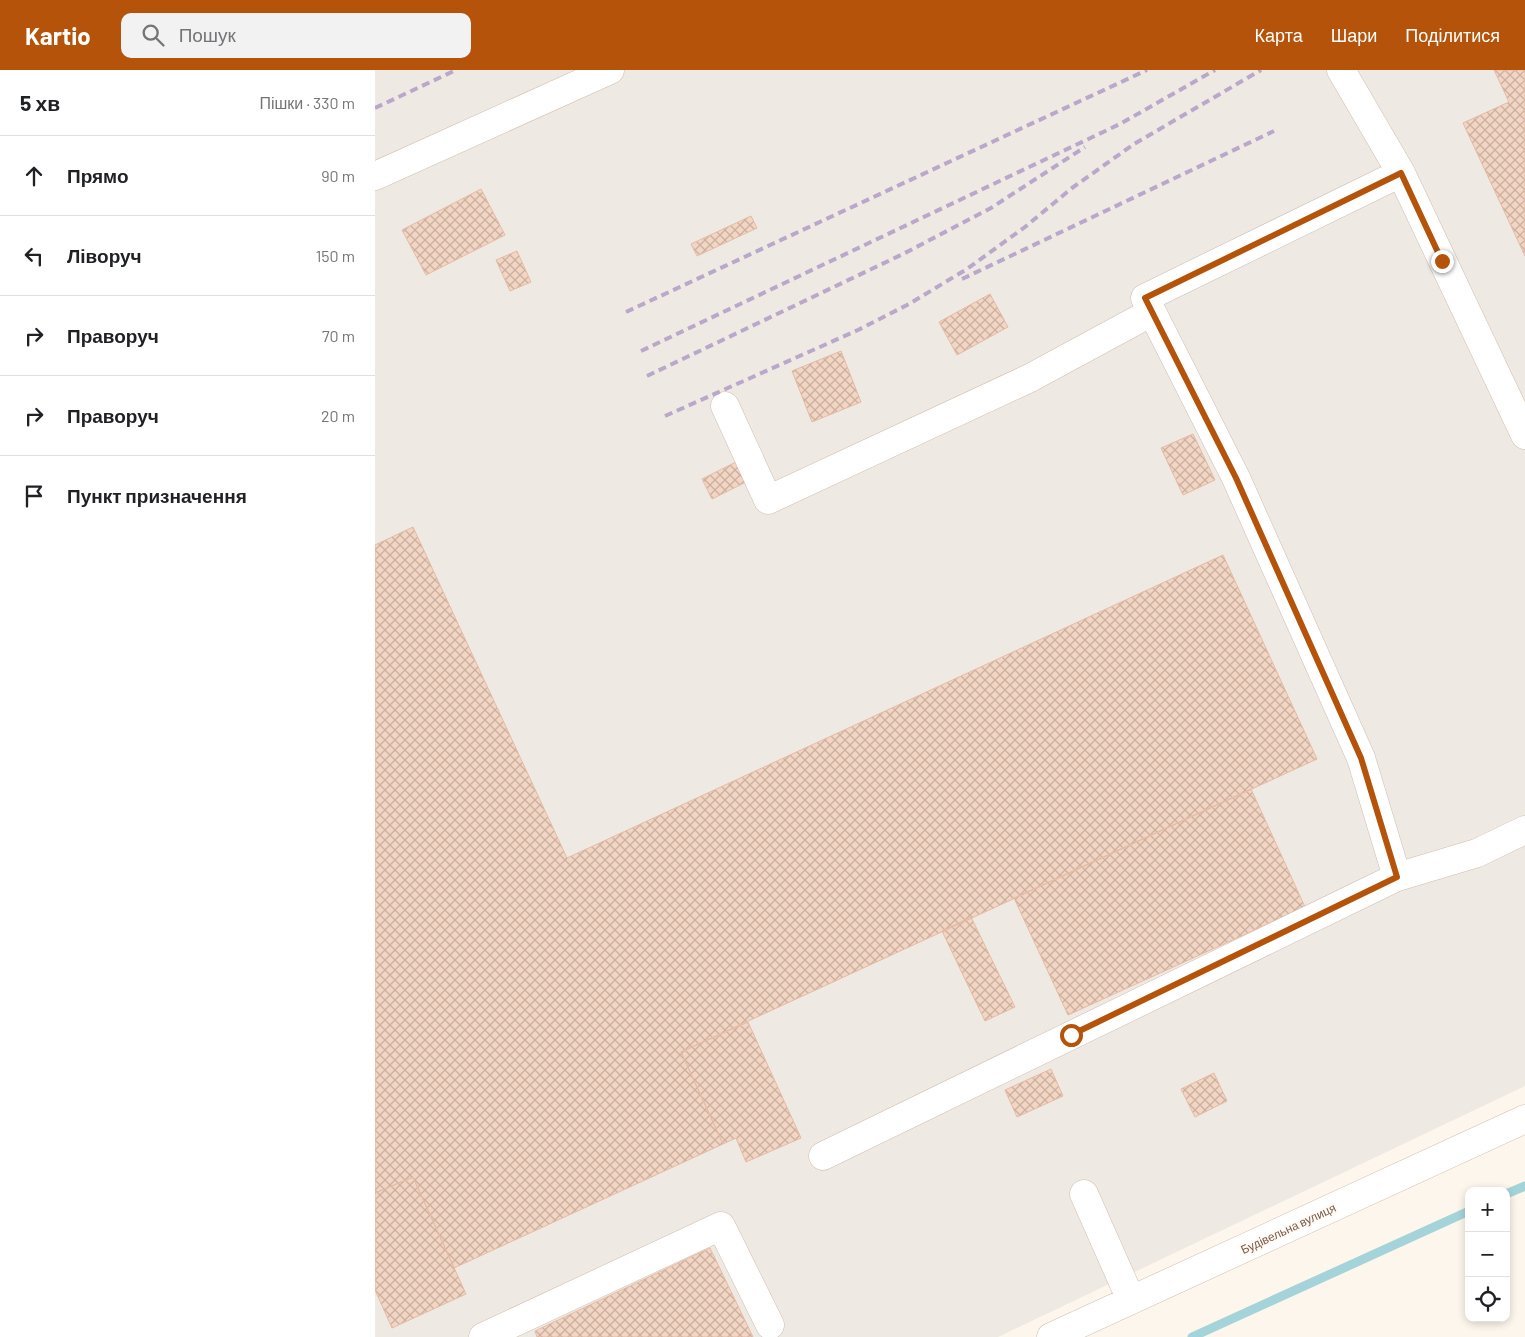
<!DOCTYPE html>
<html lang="uk">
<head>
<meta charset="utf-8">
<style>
  :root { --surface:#fff; --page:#f2f2f2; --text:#202124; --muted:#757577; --line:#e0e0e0; --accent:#b45309 }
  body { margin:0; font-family:Barlow,sans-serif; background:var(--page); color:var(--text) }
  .controls { position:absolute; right:15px; bottom:15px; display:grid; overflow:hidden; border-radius:10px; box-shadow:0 2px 8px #0003 }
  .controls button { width:45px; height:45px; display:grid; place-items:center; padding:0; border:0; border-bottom:1px solid var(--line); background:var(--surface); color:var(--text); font:25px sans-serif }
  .stop { position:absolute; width:15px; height:15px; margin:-11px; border:4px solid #b45309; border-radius:50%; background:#fff }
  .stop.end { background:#b45309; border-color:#fff; box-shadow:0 1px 5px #0008 }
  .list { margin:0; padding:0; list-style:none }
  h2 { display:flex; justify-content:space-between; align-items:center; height:65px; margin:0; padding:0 20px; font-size:21px }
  h2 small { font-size:16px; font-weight:400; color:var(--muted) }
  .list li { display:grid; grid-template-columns:32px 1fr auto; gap:15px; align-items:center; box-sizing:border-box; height:80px; padding:0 20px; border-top:1px solid var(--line) }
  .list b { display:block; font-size:19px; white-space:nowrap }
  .list em { font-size:16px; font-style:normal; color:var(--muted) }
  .icon { flex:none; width:28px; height:28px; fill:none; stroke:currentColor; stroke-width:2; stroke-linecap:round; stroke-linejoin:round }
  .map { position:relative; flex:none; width:1150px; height:1267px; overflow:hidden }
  header { display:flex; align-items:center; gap:30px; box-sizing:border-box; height:70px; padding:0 25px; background:var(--accent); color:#fff }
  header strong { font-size:24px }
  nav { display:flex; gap:28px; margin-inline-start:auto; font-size:18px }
  .search { width:350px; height:45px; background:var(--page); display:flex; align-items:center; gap:12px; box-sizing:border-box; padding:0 18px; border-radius:10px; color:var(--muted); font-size:19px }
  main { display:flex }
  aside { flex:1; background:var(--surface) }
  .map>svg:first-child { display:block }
</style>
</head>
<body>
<header>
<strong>Kartio</strong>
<div class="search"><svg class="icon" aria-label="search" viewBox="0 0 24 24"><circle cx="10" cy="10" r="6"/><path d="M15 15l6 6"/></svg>Пошук</div>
<nav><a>Карта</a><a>Шари</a><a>Поділитися</a></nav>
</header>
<main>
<aside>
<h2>5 хв<small>Пішки · 330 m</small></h2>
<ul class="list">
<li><svg class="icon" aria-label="ahead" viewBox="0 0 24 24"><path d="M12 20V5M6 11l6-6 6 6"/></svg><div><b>Прямо</b></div><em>90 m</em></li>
<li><svg class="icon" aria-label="left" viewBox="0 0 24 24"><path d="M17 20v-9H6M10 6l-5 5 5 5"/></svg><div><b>Ліворуч</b></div><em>150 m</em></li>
<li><svg class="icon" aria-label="right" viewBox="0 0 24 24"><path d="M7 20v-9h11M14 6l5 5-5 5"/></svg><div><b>Праворуч</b></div><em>70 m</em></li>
<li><svg class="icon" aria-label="right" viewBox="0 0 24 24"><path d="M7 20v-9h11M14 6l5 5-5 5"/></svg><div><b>Праворуч</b></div><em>20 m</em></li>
<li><svg class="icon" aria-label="arrive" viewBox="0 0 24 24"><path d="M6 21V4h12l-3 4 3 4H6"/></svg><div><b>Пункт призначення</b></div></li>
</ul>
</aside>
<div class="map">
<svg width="1150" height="1267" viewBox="0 0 1150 1267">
  <defs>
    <pattern id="building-cross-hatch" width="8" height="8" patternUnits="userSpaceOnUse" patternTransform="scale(1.25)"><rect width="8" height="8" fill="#f3d5c3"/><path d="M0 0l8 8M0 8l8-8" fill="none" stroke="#cab0a1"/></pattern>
  </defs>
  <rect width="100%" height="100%" fill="#fdf6ec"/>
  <!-- industrial -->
  <path fill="#efe9e4" d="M0,0H1150V1016L623,1267H0Z"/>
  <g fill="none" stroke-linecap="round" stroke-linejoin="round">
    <!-- stream -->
    <path stroke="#a5d3da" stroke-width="9" d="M1131,1124L1150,1116
      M817,1267L1094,1141"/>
  </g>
  <!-- building -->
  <path fill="url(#building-cross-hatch)" stroke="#e6bba3" d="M1119,0H1150V186L1088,53L1134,32Z
    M106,119L130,165L51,205L27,160Z
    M376,146L382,158L322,186L316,174Z
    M142,181L156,212L135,221L121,190Z
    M615,224L633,257L582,285L564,252Z
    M466,281L486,332L437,352L417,301Z
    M818,364L840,410L808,425L786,378Z
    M361,392L371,412L337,429L327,409Z
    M38,457L192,788L848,485L942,689L306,982L348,1074L79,1198L38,1107L0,1123V475Z
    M876,719L930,837L693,945L639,828Z
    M596,847L640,937L610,951L567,861Z
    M373,952L426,1068L371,1092L361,1068L348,1074L306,982Z
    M676,999L688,1026L642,1047L630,1020Z
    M839,1003L852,1031L820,1047L806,1019Z
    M38,1107L91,1224L17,1258L0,1220V1123Z
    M335,1178L378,1267H162L160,1261Z"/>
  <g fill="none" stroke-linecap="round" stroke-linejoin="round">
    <!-- minor casing -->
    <g stroke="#d1beb0" stroke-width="29">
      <path id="minor" d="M966,0L1026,103L1150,365
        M0,106L235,0
        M350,336L393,430L655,308L777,242
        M1022,807L986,688L861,408L770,228L1026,103
        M448,1086L1022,807L1102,783L1150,760
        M709,1124L756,1230
        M108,1267L346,1156L395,1255
        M676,1267L1150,1049"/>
    </g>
    <!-- minor -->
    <use href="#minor" stroke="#fff" stroke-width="28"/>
    <!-- rail -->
    <path stroke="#b9a8c9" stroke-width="4" stroke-dasharray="8 5" stroke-linecap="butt" d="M0,38L81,0
      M587,209L899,61
      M251,242L772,0
      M266,281L745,54L840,0
      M272,306L528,184L616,138L710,77
      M290,346L483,260L534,234L592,199L650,157L697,118L759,74L886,0"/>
  </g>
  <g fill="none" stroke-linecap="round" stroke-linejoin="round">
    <!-- route -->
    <path stroke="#b45309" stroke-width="6" d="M696,965L1022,807L986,688L861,408L770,228L1026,103L1067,191"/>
  </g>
  <g text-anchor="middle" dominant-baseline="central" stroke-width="4" stroke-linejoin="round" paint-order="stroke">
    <!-- street labels -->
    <g font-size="12" fill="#7a5c4d" stroke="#fffaf3">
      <text transform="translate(913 1158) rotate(-25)">Будівельна вулиця</text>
    </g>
  </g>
</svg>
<div class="controls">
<button>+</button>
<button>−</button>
<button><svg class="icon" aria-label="locate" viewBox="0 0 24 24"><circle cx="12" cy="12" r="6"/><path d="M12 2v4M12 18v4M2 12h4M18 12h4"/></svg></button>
</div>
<div class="stop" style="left:696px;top:965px"></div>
<div class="stop end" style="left:1067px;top:191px"></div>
</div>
</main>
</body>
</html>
